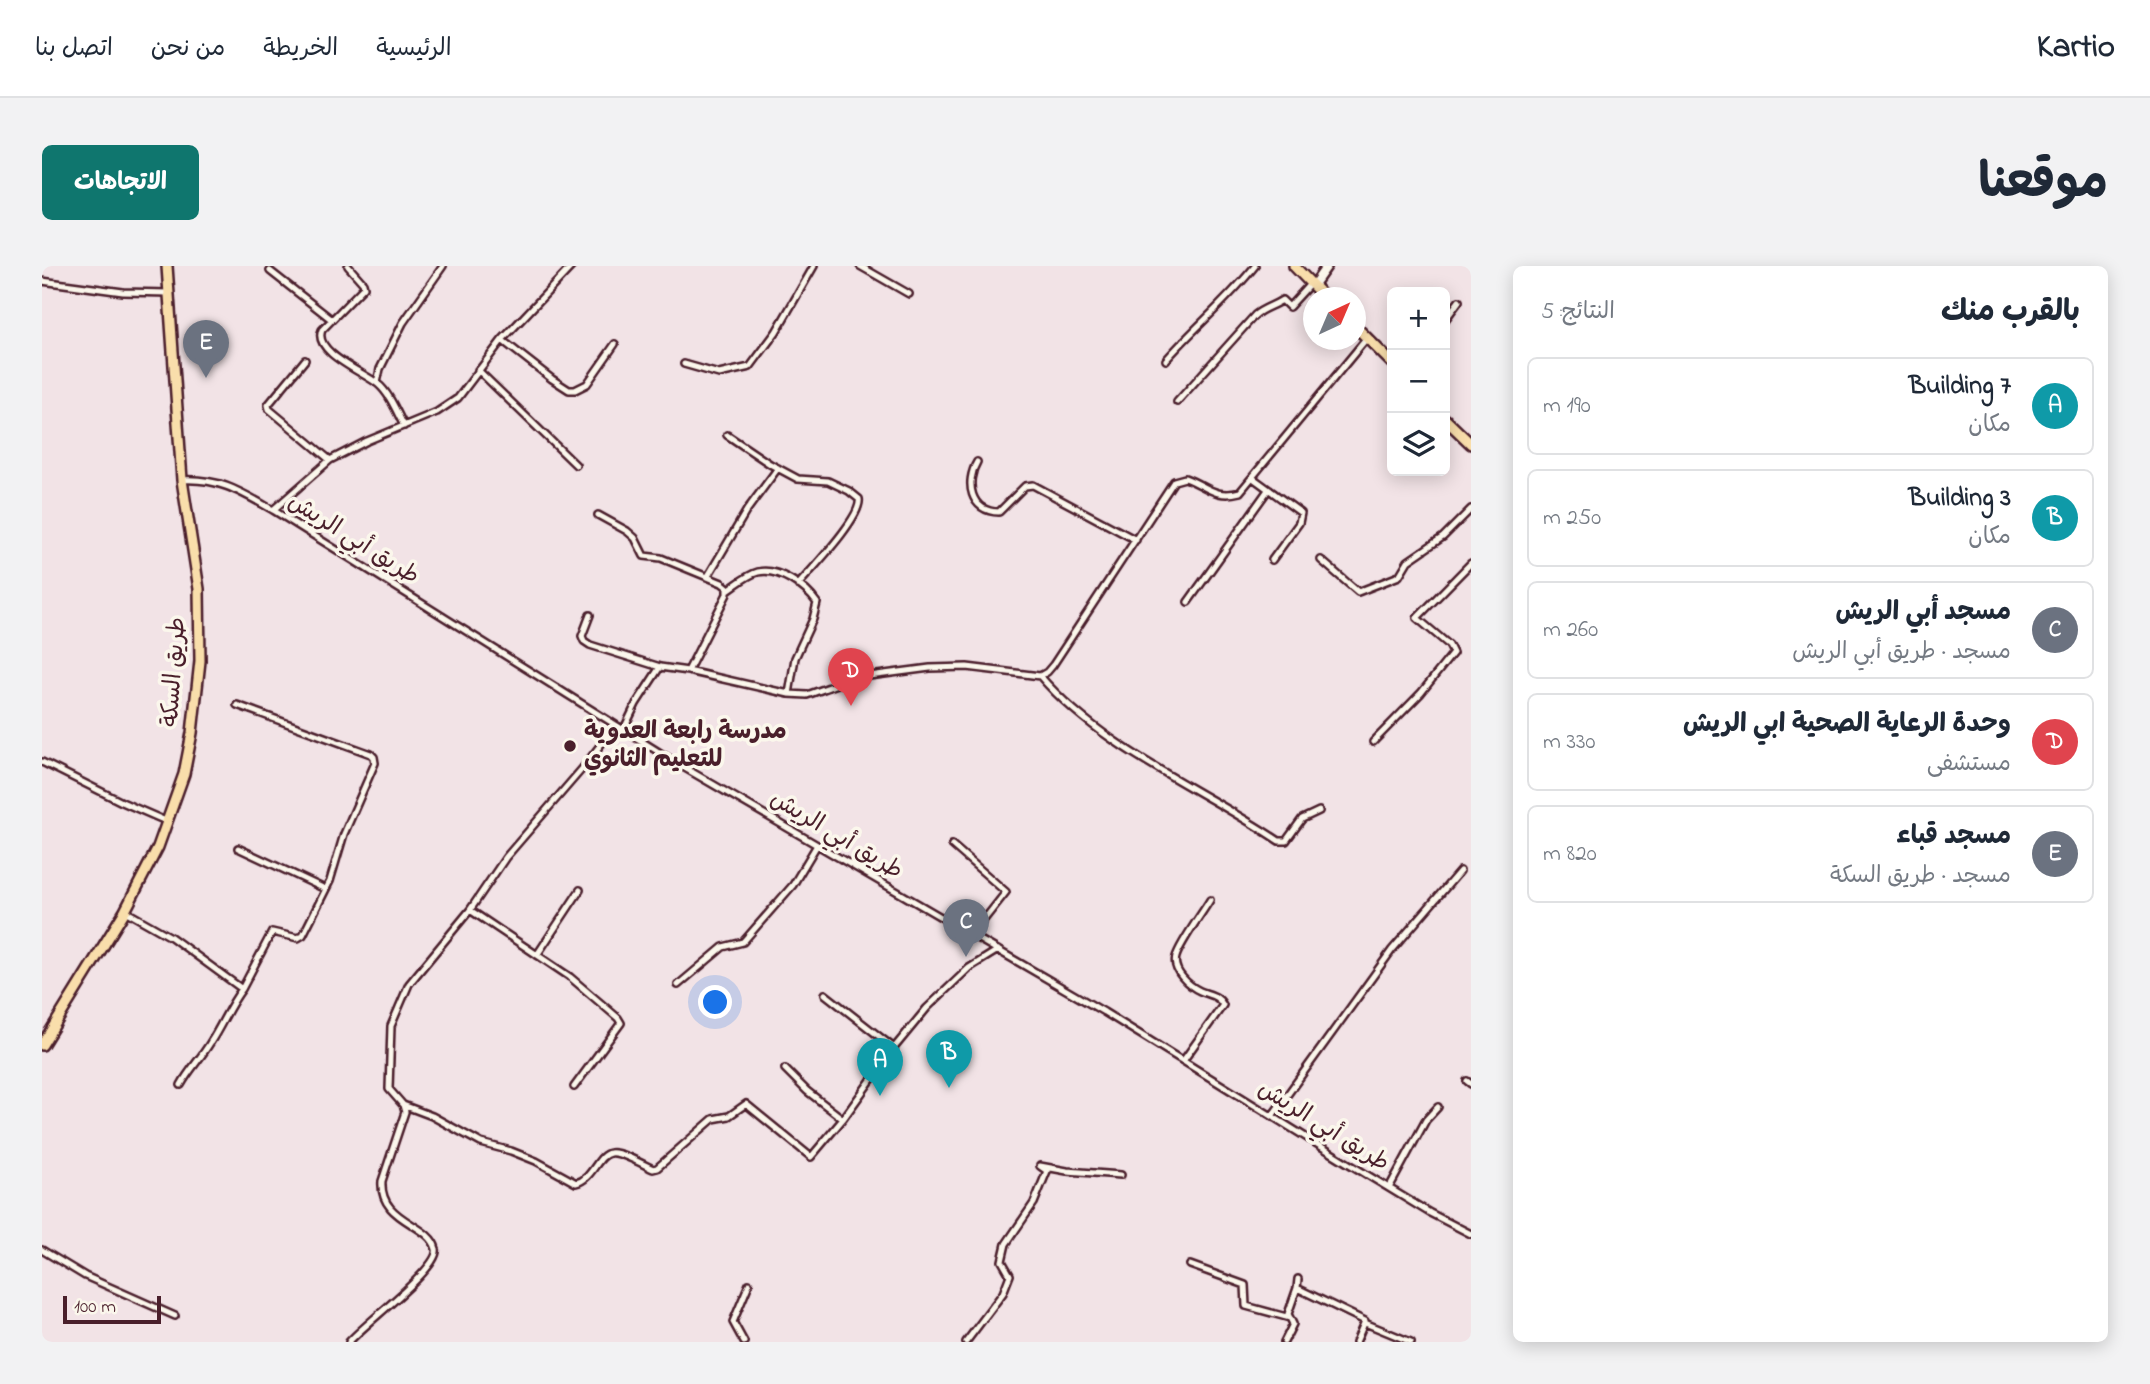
<!DOCTYPE html>
<html lang="ar">
<head>
<meta charset="utf-8">
<style>
  :root { --surface:#fff; --page:#f2f2f3; --text:#1f2937; --muted:#747a83; --line:#e0e1e3; --accent:#0f766e }
  body { margin:0; font-family:"Indie Flower","Playpen Sans Arabic",sans-serif; background:var(--page); color:var(--text); direction:rtl }
  .controls { position:absolute; right:21px; top:21px; display:grid; overflow:hidden; border-radius:10px; box-shadow:0 4px 18px #0003 }
  .controls button { width:63px; height:63px; display:grid; place-items:center; padding:0; border:0; border-bottom:2px solid var(--line); background:var(--surface); color:var(--text); font:35px sans-serif }
  .compass { position:absolute; left:1261px; top:21px; width:63px; height:63px; border-radius:50%; background:var(--surface); box-shadow:0 4px 18px #0003; rotate:44deg }
  .scale { position:absolute; left:21px; bottom:18px; width:98px; box-sizing:border-box; padding-left:7px; border:4px solid #4a1f2b; border-top:0; font-size:19px; line-height:24px; white-space:nowrap; color:#4a1f2b; -webkit-text-stroke:5px #fbf7ec; paint-order:stroke }
  .you { position:absolute; left:674px; top:737px; width:24px; height:24px; margin:-18px; border:5px solid #fff; border-radius:50%; background:#1a73e8; box-shadow:0 0 0 10px #1a73e833 }
  .badge { display:grid; place-items:center; width:46px; height:46px; border-radius:50%; background:var(--accent); color:#fff; font-size:23px; font-weight:700 }
  .pin { position:absolute; translate:-50% -58px; filter:drop-shadow(0 2px 4px #0008) }
  .pin::after { content:''; position:absolute; top:37px; width:24px; height:21px; background:inherit; clip-path:polygon(0 0,100% 0,50% 100%) }
  .list { margin:0; padding:0; list-style:none }
  h2 { display:flex; justify-content:space-between; align-items:center; height:91px; margin:0; padding:0 28px; font-size:30px }
  h2 small { font-size:23px; font-weight:400; color:var(--muted) }
  .list li { display:grid; grid-template-columns:46px 1fr auto; gap:21px; align-items:center; box-sizing:border-box; height:98px; margin:0 14px 14px; padding:0 14px; border:2px solid var(--line); border-radius:10px }
  .list b { display:block; font-size:26px; white-space:nowrap }
  .list p { margin:0; font-size:23px; white-space:nowrap; color:var(--muted) }
  .list em { font-size:23px; font-style:normal; color:var(--muted) }
  .icon { flex:none; width:38px; height:38px; fill:none; stroke:currentColor; stroke-width:2; stroke-linecap:round; stroke-linejoin:round }
  .map { position:relative; flex:none; width:1429px; height:1076px; overflow:hidden; direction:ltr; border-radius:10px }
  header { display:flex; align-items:center; gap:42px; box-sizing:border-box; height:98px; padding:0 35px; background:var(--surface); border-bottom:2px solid var(--line) }
  header strong { font-size:33px }
  nav { display:flex; gap:38px; margin-inline-start:auto; font-size:24px }
  .intro { display:flex; align-items:center; justify-content:space-between; box-sizing:border-box; height:168px; padding:0 42px }
  h1 { margin:0; font-size:49px }
  .button { padding:18px 32px; border-radius:10px; background:var(--accent); color:#fff; font-size:24px; font-weight:700 }
  main { display:flex; gap:42px; padding:0 42px }
  aside { flex:1; background:var(--surface); border-radius:10px; box-shadow:0 4px 18px #0003 }
  .map>svg:first-child { display:block }
</style>
</head>
<body>
<header>
<strong>Kartio</strong>
<nav><a>الرئيسية</a><a>الخريطة</a><a>من نحن</a><a>اتصل بنا</a></nav>
</header>
<div class="intro"><h1>موقعنا</h1><a class="button">الاتجاهات</a></div>
<main>
<aside>
<h2>بالقرب منك<small>النتائج: 5</small></h2>
<ul class="list">
<li><span class="badge" style="background:#0f9aa8">A</span><div><b>Building 7</b><p>مكان</p></div><em>190 m</em></li>
<li><span class="badge" style="background:#0f9aa8">B</span><div><b>Building 3</b><p>مكان</p></div><em>250 m</em></li>
<li><span class="badge" style="background:#6b7280">C</span><div><b>مسجد أبي الريش</b><p>مسجد · طريق أبي الريش</p></div><em>260 m</em></li>
<li><span class="badge" style="background:#e0444e">D</span><div><b>وحدة الرعاية الصحية ابي الريش</b><p>مستشفى</p></div><em>330 m</em></li>
<li><span class="badge" style="background:#6b7280">E</span><div><b>مسجد قباء</b><p>مسجد · طريق السكة</p></div><em>820 m</em></li>
</ul>
</aside>
<div class="map">
<svg width="1429" height="1076" viewBox="0 0 1429 1076">
  <rect width="100%" height="100%" fill="#f2e3e6"/>
  <filter id="ink" filterUnits="userSpaceOnUse"><feTurbulence type="fractalNoise" baseFrequency=".0143" numOctaves="2"/><feDisplacementMap in="SourceGraphic" scale="14" xChannelSelector="R" yChannelSelector="G"/><feConvolveMatrix kernelMatrix="1 2 1 2 8 2 1 2 1" color-interpolation-filters="sRGB"/></filter>
  <g filter="url(#ink)">
    <g fill="none" stroke-linecap="round" stroke-linejoin="round">
      <!-- minor casing -->
      <g stroke="#4a1f2b" stroke-width="10">
        <path id="minor" d="M306,0L321,17L322,21L280,64C270,86 323,107 336,118C348,128 355,147 362,160
          M818,0L867,28
          M228,5L289,53
          M0,15L81,26L127,27
          M1403,54L1417,35
          M460,74L510,113L527,124H533L545,118L573,78
          M263,94L226,139L227,143L288,194
          M1124,94C1152,62 1186,34 1213,0
          M642,98L677,108L708,101L734,66L772,0
          M436,104L534,199
          M335,117L338,103L361,57L401,0
          M1135,136L1213,49C1221,42 1231,40 1240,34L1247,41L1269,17
          M685,169L728,198L756,213L786,215L807,225L817,233C821,250 769,304 756,319
          M935,196C923,216 928,246 957,246L983,220L991,219L1094,274
          M1211,212L1259,247L1257,257L1230,294
          M140,214C178,212 199,226 231,244L636,498L1062,746L1304,896L1388,947L1429,968
          M231,244L288,194L325,175L395,146L416,132L460,74L530,0
          M556,249L585,265L593,272L602,290L619,292L680,317L685,321V328L646,405
          M1279,294L1316,326L1357,310L1366,295L1401,271L1429,243
          M666,310L705,244L736,202
          M686,324C695,318 705,309 716,306C736,301 764,321 775,337L771,353L753,392L747,428
          M1146,336L1226,224
          M548,349L540,370L542,375L548,379L618,401L646,405L747,428L765,429L812,412L888,402L925,401L998,410L1005,406L1011,399L1132,215L1143,212C1165,220 1173,233 1198,226L1325,72
          M998,410C1062,484 1157,521 1237,575H1244L1260,553L1277,545
          M195,439L329,488L332,491L333,497L302,568L288,615L261,669L256,672L230,666L200,723
          M573,460L540,503L464,591L428,644L367,718L349,760L347,823L361,839L390,850L439,877L469,885L494,895L534,917C551,913 555,889 568,887C578,885 602,899 611,903L615,902L671,853L687,850L704,838L769,891L801,853L852,782L885,742L927,702L956,684
          M581,465L594,438L618,401
          M1331,476L1379,427L1411,387L1407,379L1375,352L1429,297
          M0,496L80,536L126,556
          M910,579L964,626L930,669
          M196,582L283,623
          M428,644L528,711L576,752L579,757L532,821
          M83,645L129,671L200,723C187,740 180,759 168,777C159,792 147,804 139,819
          M495,689L538,624
          M636,719L681,681L701,676L751,619L775,579
          M783,728L852,782
          M1141,795L1181,739C1176,729 1167,729 1158,725C1147,720 1130,705 1134,691C1138,677 1159,649 1168,634
          M743,803L765,825L801,853
          M1425,815L1429,818
          M1230,850L1350,684L1418,605
          M1347,922L1384,854L1396,841
          M0,984L43,1010L133,1050
          M1148,999L1203,1019L1204,1040L1248,1052
          M1256,1013L1255,1022L1323,1055L1314,1076
          M1323,1057L1369,1076
          M307,1076C321,1059 399,1001 394,983C388,957 337,956 340,915L363,846L361,839
          M702,1076L691,1056L707,1018
          M924,1076L961,1027L968,1009L960,995L964,978L992,937L1005,905L998,900L1025,905L1079,909
          M1242,1076L1251,1058L1246,1048L1255,1022"/>
      </g>
      <!-- secondary casing -->
      <g stroke="#4a1f2b" stroke-width="13">
        <path id="secondary" d="M1271,20L1285,0"/>
      </g>
      <!-- primary casing -->
      <g stroke="#4a1f2b" stroke-width="14">
        <path id="primary" d="M1252,0L1283,32
          M1314,61L1350,97
          M1403,153L1429,178
          M0,779L83,645L116,581L142,508L150,467L158,395L157,323L140,214L125,0"/>
      </g>
      <!-- minor -->
      <use href="#minor" stroke="#fbf7ec" stroke-width="5"/>
      <!-- secondary -->
      <use href="#secondary" stroke="#fbf7ec" stroke-width="8"/>
      <!-- primary -->
      <use href="#primary" stroke="#f9deab" stroke-width="9"/>
    </g>
  </g>
  <!-- markers -->
  <circle fill="#4a1f2b" stroke="#fbf7ec" stroke-width="2.5" cx="528" cy="480" r="7"/>
  <g text-anchor="middle" dominant-baseline="central" stroke-width="7" stroke-linejoin="round" paint-order="stroke">
    <!-- street labels -->
    <g font-size="24" fill="#4a1f2b" stroke="#fbf7ec">
      <text transform="translate(311 274) rotate(32)">طريق أبي الريش</text>
      <text transform="translate(133 406) rotate(-86)">طريق السكة</text>
      <text transform="translate(794 570) rotate(31)">طريق أبي الريش</text>
      <text transform="translate(1281 861) rotate(32)">طريق أبي الريش</text>
    </g>
    <!-- poi labels -->
    <g font-size="24" font-weight="bold" fill="#4a1f2b" stroke="#fbf7ec" text-anchor="start">
      <text x="542" y="466">مدرسة رابعة العدوية<tspan x="542" dy="28">للتعليم الثانوي</tspan></text>
    </g>
  </g>
</svg>
<div class="controls">
<button>+</button>
<button>−</button>
<button><svg class="icon" aria-label="layers" viewBox="0 0 24 24"><path d="M12 4l9 5-9 5-9-5zM3 14l9 5 9-5"/></svg></button>
</div>
<svg class="compass" viewBox="-18 -18 36 36"><path d="M0-13l5 13h-10z" fill="#e53935"/><path d="M0 13l5-13h-10z" fill="#747a83"/></svg>
<div class="scale">100 m</div>
<div class="you"></div>
<div class="pin badge" style="left:838px;top:830px;background:#0f9aa8">A</div>
<div class="pin badge" style="left:907px;top:822px;background:#0f9aa8">B</div>
<div class="pin badge" style="left:924px;top:691px;background:#6b7280">C</div>
<div class="pin badge" style="left:809px;top:440px;background:#e0444e">D</div>
<div class="pin badge" style="left:164px;top:112px;background:#6b7280">E</div>
</div>
</main>
</body>
</html>
